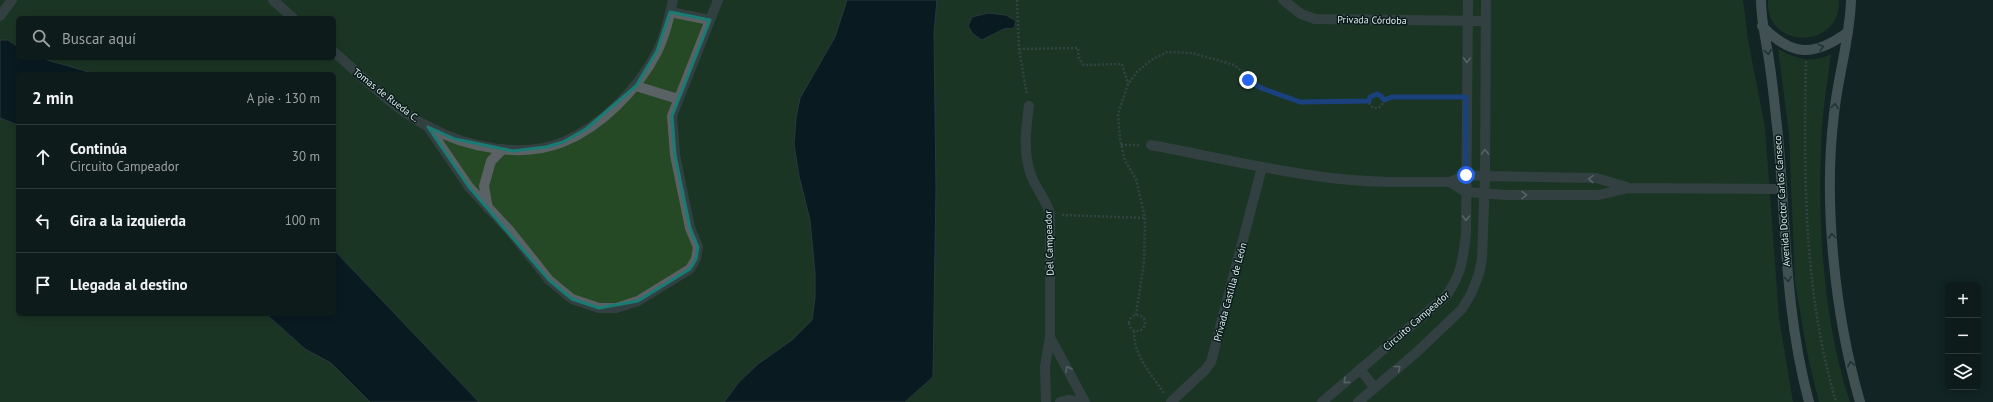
<!DOCTYPE html>
<html lang="es">
<head>
<meta charset="utf-8">
<style>
  :root { --surface:#0e1b1b; --page:#172424; --text:#f1f3f6; --muted:#9ba1a3; --line:#2e393a }
  body { margin:0; font-family:"PT Sans",sans-serif; background:var(--page); color:var(--text) }
  .controls { position:absolute; right:12px; bottom:12px; display:grid; overflow:hidden; border-radius:6px; box-shadow:0 2px 10px #0003 }
  .controls button { width:36px; height:36px; display:grid; place-items:center; padding:0; border:0; border-bottom:1px solid var(--line); background:var(--surface); color:var(--text); font:20px sans-serif }
  .stop { position:absolute; width:12px; height:12px; margin:-9px; border:3px solid #2563eb; border-radius:50%; background:#fff }
  .stop.end { background:#2563eb; border-color:#fff; box-shadow:0 1px 4px #0008 }
  .list { margin:0; padding:0; list-style:none }
  h2 { display:flex; justify-content:space-between; align-items:center; height:52px; margin:0; padding:0 16px; font-size:17px }
  h2 small { font-size:13px; font-weight:400; color:var(--muted) }
  .list li { display:grid; grid-template-columns:26px 1fr auto; gap:12px; align-items:center; box-sizing:border-box; height:64px; padding:0 16px; border-top:1px solid var(--line) }
  .list b { display:block; font-size:15px; white-space:nowrap }
  .list p { margin:0; font-size:13px; white-space:nowrap; color:var(--muted) }
  .list em { font-size:13px; font-style:normal; color:var(--muted) }
  .icon { flex:none; width:22px; height:22px; fill:none; stroke:currentColor; stroke-width:2; stroke-linecap:round; stroke-linejoin:round }
  .map { position:relative; flex:none; width:1993px; height:402px; overflow:hidden }
  .search { position:absolute; background:var(--surface); box-shadow:0 2px 10px #0003; left:16px; top:16px; width:320px; height:44px; display:flex; align-items:center; gap:10px; box-sizing:border-box; padding:0 14px; border-radius:6px; color:var(--muted); font-size:15px }
  .panel { position:absolute; background:var(--surface); box-shadow:0 2px 10px #0003; left:16px; top:72px; width:320px; height:244px; border-radius:6px }
  .map>svg:first-child { display:block }
</style>
</head>
<body>
<div class="map">
<svg width="1993" height="402" viewBox="0 0 1993 402">
  <rect width="100%" height="100%" fill="#122424"/>
  <!-- green -->
  <path fill="#264925" fill-rule="evenodd" d="M0,0H1743L1748,40L1765,127L1779,318L1793,402H0ZM18,18H334V58H18ZM18,74H334V314H18Z
    M1768,0H1839C1841,51 1764,49 1768,0Z
    M1778,49C1797,59 1811,64 1831,54C1828,78 1824,102 1822,126C1817,214 1822,318 1850,402H1819L1808,357L1795,283L1789,134Z"/>
  <!-- water -->
  <path fill="#010e1d" stroke="#44505a" d="M847,0H937L934,33L936,188L933,377L905,402H724L739,382L758,364L792,340L812,320L815,298V273L810,220L799,176L794,144L796,118L800,98L835,37Z
    M988,13L1006,15L1016,21L1014,28L1004,29L982,40L973,34L968,26L972,17Z
    M0,40H8L18,47V58H40L96,74H18V125L0,118Z
    M334,250L479,402H370L331,363L305,349L266,314H334Z"/>
  <g fill="none" stroke-linecap="round" stroke-linejoin="round">
    <!-- path -->
    <path stroke="#596969" stroke-width="2.5" stroke-dasharray="2 2" stroke-linecap="butt" d="M1017,0L1019,49L1027,95
      M1019,49L1078,48L1079,59L1084,65L1122,64L1128,84
      M1806,61C1804,177 1803,289 1836,402
      M1369 101a7 7 0 1 1 14 0a7 7 0 1 1-14 0Z
      M1383,100L1392,97H1456
      M1121,145H1139
      M1062,215L1145,218
      M1129 323a8 8 0 1 1 16 0a8 8 0 1 1-16 0Z
      M1136,315L1144,262L1145,218L1136,179L1125,161L1120,139L1118,114L1128,84L1137,72L1151,60L1167,52L1192,53L1234,65L1244,73L1248,80L1261,88L1300,102L1369,101
      M1134,331C1134,356 1150,373 1164,393"/>
    <!-- street -->
    <path stroke="#5a6265" stroke-width="10" d="M273,0L293,18
      M1283,0L1301,14L1315,19L1486,21
      M1486,0L1485,176L1596,178L1627,187
      M670,12L710,20
      M0,16L12,0
      M334,52C364,78 394,109 429,127C466,147 522,159 563,142C602,126 638,89 657,52C665,36 669,18 673,0
      M636,86L678,99
      M1029,106C1026,127 1023,151 1030,172C1034,187 1046,198 1050,214V337L1045,366L1046,402
      M428,127L469,187L510,231L549,280L572,299L599,308H616L638,301L690,269L696,259L698,247L690,228L675,155L672,116L718,0
      M1151,145C1211,156 1271,171 1331,178C1370,183 1411,182 1450,182L1466,175L1485,176L1482,259L1479,274L1471,294L1462,309L1417,352L1358,402
      M1450,182L1466,192L1507,195H1599L1629,188L1781,189
      M488,209L484,186L491,161L503,149
      M1050,337L1085,402
      M1360,369L1374,387
      M1060,402L1068,400L1082,402
      M1171,402L1205,370L1211,362L1262,167
      M1322,402L1446,296C1462,274 1463,259 1466,233L1468,0"/>
    <!-- secondary -->
    <path stroke="#7a878c" stroke-width="10" d="M1761,0C1761,21 1766,40 1769,60C1773,85 1775,110 1778,135C1786,225 1785,314 1809,402
      M1851,0C1850,38 1838,76 1834,114C1823,203 1835,316 1860,402
      M1762,26C1792,57 1814,57 1848,32"/>
  </g>
  <!-- one-way arrows -->
  <defs><path id="oneway-chevron" d="M-2-3.5L2.5 0L-2 3.5" fill="none" stroke-width="1.6" stroke-linecap="round" stroke-linejoin="round"/></defs>
  <g stroke="#364648">
    <use href="#oneway-chevron" transform="translate(1821 47) rotate(-18)"/>
    <use href="#oneway-chevron" transform="translate(1768 52) rotate(79)"/>
    <use href="#oneway-chevron" transform="translate(1835 106) rotate(-81)"/>
    <use href="#oneway-chevron" transform="translate(1832 236) rotate(-94)"/>
    <use href="#oneway-chevron" transform="translate(1788 279) rotate(84)"/>
    <use href="#oneway-chevron" transform="translate(1851 364) rotate(-101)"/>
  </g>
  <g stroke="#a3adae">
    <use href="#oneway-chevron" transform="translate(1467 60) rotate(91)"/>
    <use href="#oneway-chevron" transform="translate(1485 152) rotate(-90)"/>
    <use href="#oneway-chevron" transform="translate(1591 179) rotate(-177)"/>
    <use href="#oneway-chevron" transform="translate(1524 195)"/>
    <use href="#oneway-chevron" transform="translate(1466 218) rotate(91)"/>
    <use href="#oneway-chevron" transform="translate(1398 368) rotate(-39)"/>
    <use href="#oneway-chevron" transform="translate(1068 369) rotate(-119)"/>
    <use href="#oneway-chevron" transform="translate(1346 381) rotate(139)"/>
  </g>
  <g fill="none" stroke-linecap="round" stroke-linejoin="round">
    <!-- route -->
    <path stroke="#2563eb" stroke-width="5" d="M1248,80L1261,88L1300,102L1369,101L1370,97L1377,94L1381,96L1384,100L1392,97H1466V175"/>
  </g>
  <!-- marked area -->
  <path d="M0 0H1993V402H0ZM670,12L710,20L672,116L675,155L690,228L698,247L696,259L690,269L638,301L599,308L572,299L549,280L469,187L428,127L455,139L513,151L546,147L563,142L586,129L636,86L657,51Z" fill="#122424" fill-opacity=".55" fill-rule="evenodd"/>
  <path fill="none" stroke="#197c74" stroke-width="3" stroke-linejoin="round" d="M670,12L710,20L672,116L675,155L690,228L698,247L696,259L690,269L638,301L599,308L572,299L549,280L469,187L428,127L455,139L513,151L546,147L563,142L586,129L636,86L657,51Z"/>
  <g text-anchor="middle" dominant-baseline="central" stroke-width="3" stroke-linejoin="round" paint-order="stroke">
    <!-- street labels -->
    <g font-size="10" fill="#dfeaea" stroke="#081b1a">
      <text transform="translate(1372 20) rotate(1)">Privada Córdoba</text>
      <text transform="translate(386 95) rotate(38)">Tomas de Rueda C.</text>
      <text transform="translate(1782 201) rotate(-94)">Avenida Doctor Carlos Canseco</text>
      <text transform="translate(1049 243) rotate(-92)">Del Campeador</text>
      <text transform="translate(1230 292) rotate(-75)">Privada Castilla de León</text>
      <text transform="translate(1416 321) rotate(-41)">Circuito Campeador</text>
    </g>
  </g>
</svg>
<div class="controls">
<button>+</button>
<button>−</button>
<button><svg class="icon" aria-label="layers" viewBox="0 0 24 24"><path d="M12 4l9 5-9 5-9-5zM3 14l9 5 9-5"/></svg></button>
</div>
<div class="stop" style="left:1466px;top:175px"></div>
<div class="stop end" style="left:1248px;top:80px"></div>
<div class="search"><svg class="icon" aria-label="search" viewBox="0 0 24 24"><circle cx="10" cy="10" r="6"/><path d="M15 15l6 6"/></svg>Buscar aquí</div>
<section class="panel">
<h2>2 min<small>A pie · 130 m</small></h2>
<ul class="list">
<li><svg class="icon" aria-label="ahead" viewBox="0 0 24 24"><path d="M12 20V5M6 11l6-6 6 6"/></svg><div><b>Continúa</b><p>Circuito Campeador</p></div><em>30 m</em></li>
<li><svg class="icon" aria-label="left" viewBox="0 0 24 24"><path d="M17 20v-9H6M10 6l-5 5 5 5"/></svg><div><b>Gira a la izquierda</b></div><em>100 m</em></li>
<li><svg class="icon" aria-label="arrive" viewBox="0 0 24 24"><path d="M6 21V4h12l-3 4 3 4H6"/></svg><div><b>Llegada al destino</b></div></li>
</ul>
</section>
</div>
</body>
</html>
